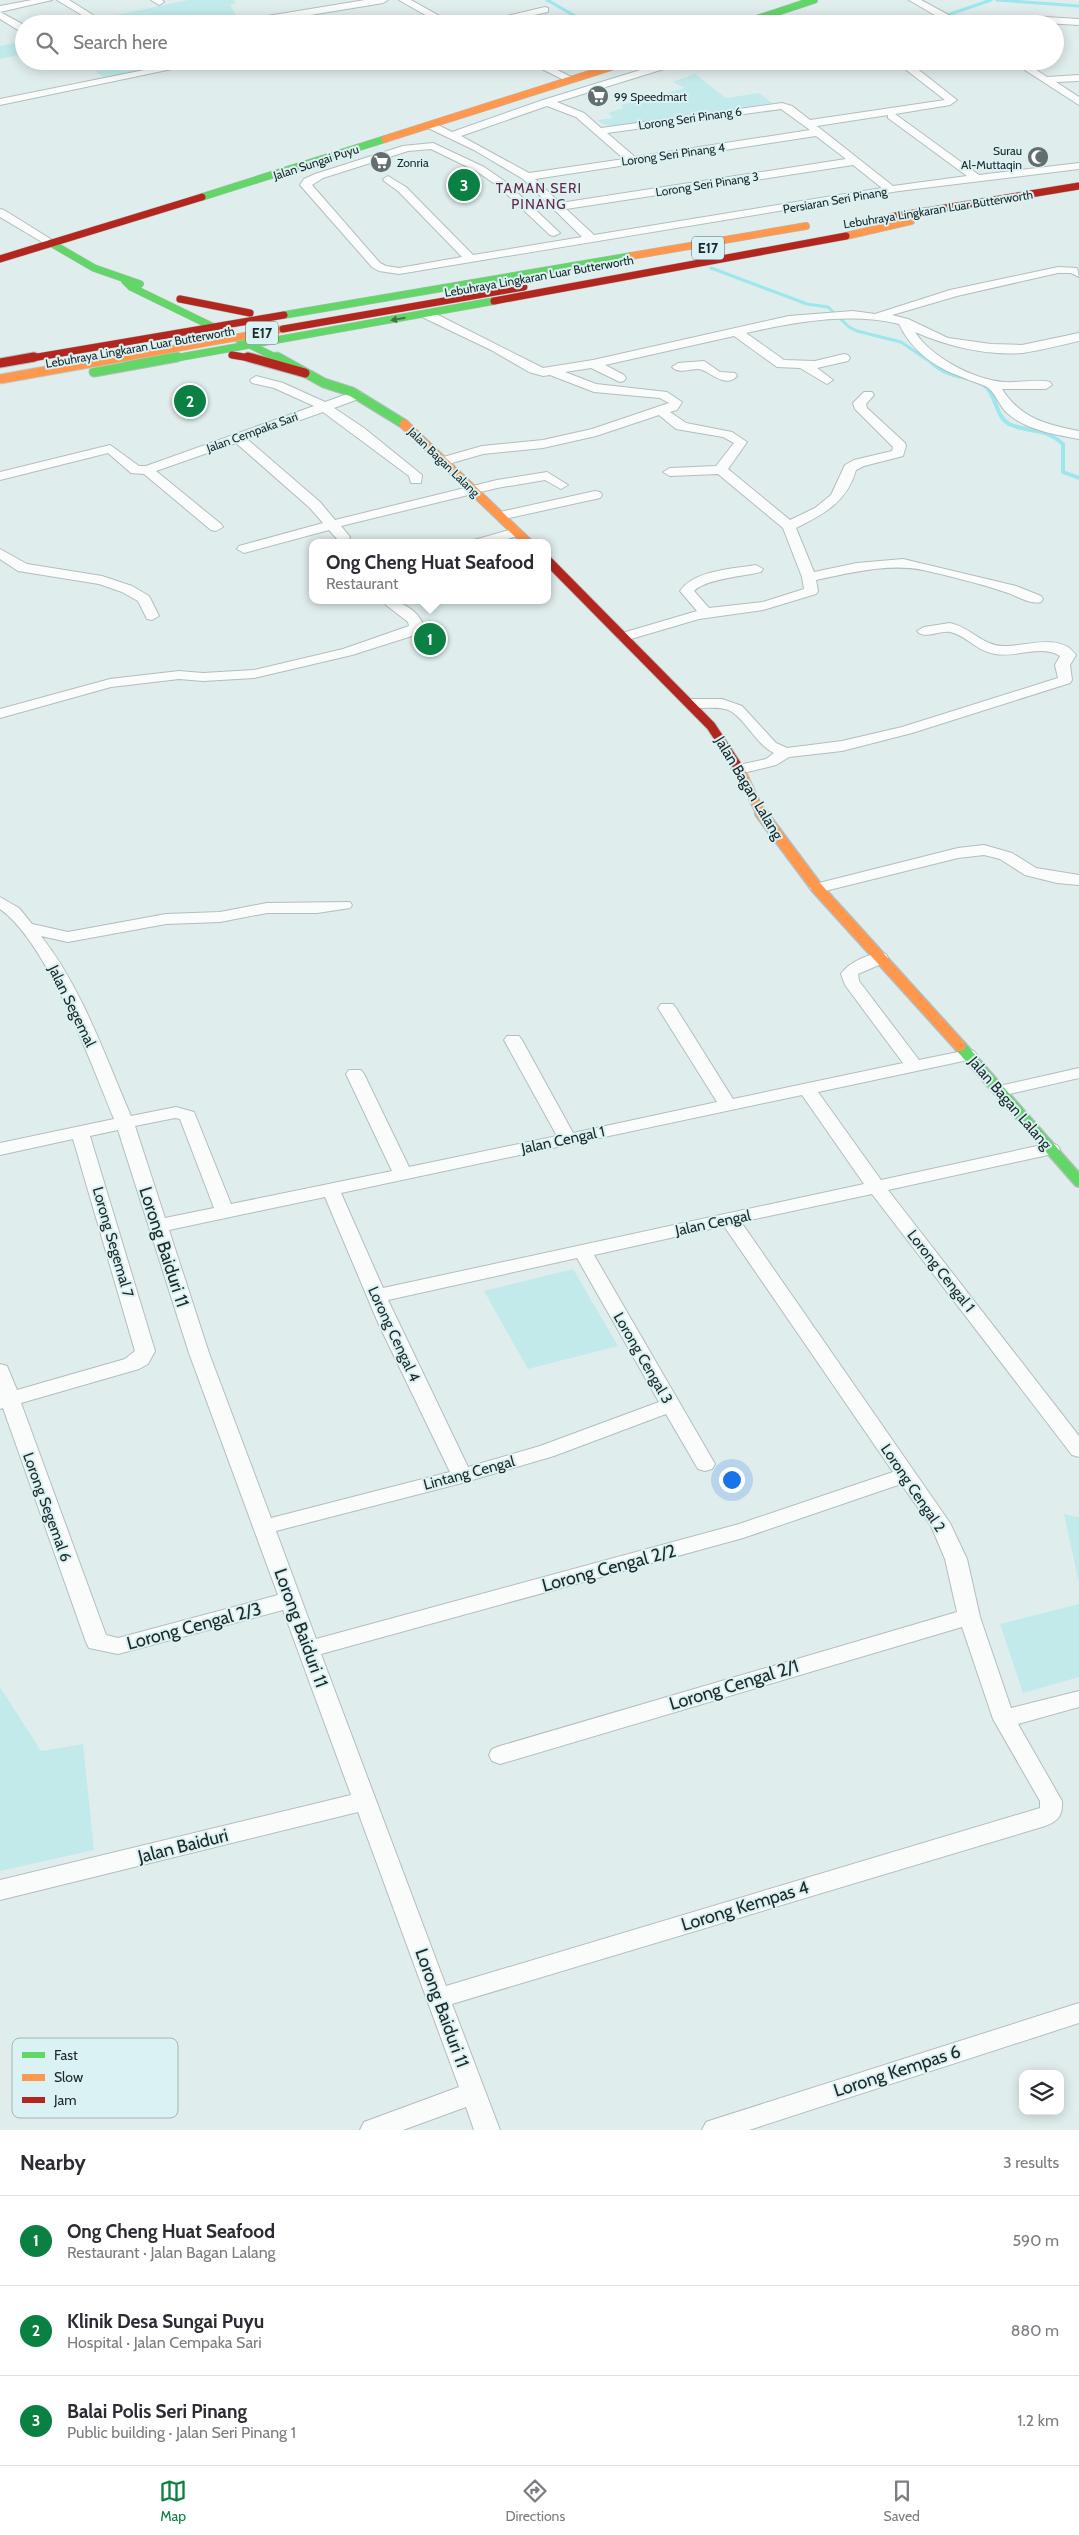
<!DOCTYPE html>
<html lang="en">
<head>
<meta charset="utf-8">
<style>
  :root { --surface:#fff; --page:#f7f7f7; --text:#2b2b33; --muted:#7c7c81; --line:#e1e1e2; --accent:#0b8043 }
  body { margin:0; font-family:Cabin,sans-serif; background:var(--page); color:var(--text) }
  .controls { position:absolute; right:15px; bottom:15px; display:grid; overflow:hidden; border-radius:10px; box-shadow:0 2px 12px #0003 }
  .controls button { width:45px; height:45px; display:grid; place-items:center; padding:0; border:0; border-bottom:1px solid var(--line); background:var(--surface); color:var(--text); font:25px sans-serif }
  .you { position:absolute; left:731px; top:1479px; width:18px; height:18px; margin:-12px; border:4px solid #fff; border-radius:50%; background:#1a73e8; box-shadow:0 0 0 8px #1a73e833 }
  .badge { display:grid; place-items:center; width:32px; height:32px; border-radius:50%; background:var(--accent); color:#fff; font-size:16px; font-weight:700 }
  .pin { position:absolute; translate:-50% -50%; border:2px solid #fff; box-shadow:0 1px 5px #0006 }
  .popup { position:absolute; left:309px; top:539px; width:242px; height:65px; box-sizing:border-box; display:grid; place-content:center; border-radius:10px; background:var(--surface); filter:drop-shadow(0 1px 4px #0005); font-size:16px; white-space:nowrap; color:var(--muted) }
  .popup b { font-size:19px; color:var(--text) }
  .popup::after { content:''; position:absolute; left:50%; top:100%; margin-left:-10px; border:10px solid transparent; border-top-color:var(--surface) }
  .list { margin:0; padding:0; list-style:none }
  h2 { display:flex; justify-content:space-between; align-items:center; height:65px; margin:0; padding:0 20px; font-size:21px }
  h2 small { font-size:16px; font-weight:400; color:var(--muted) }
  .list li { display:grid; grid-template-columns:32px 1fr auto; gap:15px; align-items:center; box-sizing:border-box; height:90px; padding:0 20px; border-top:1px solid var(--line) }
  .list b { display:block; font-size:19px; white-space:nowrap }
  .list p { margin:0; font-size:16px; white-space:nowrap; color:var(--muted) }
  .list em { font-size:16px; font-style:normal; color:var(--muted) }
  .icon { flex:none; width:28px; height:28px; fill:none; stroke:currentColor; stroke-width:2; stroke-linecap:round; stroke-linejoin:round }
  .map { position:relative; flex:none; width:1079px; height:2130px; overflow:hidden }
  .search { position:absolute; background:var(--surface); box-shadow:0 2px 12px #0003; left:15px; right:15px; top:15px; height:55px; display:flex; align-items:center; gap:12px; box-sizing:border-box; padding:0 18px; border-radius:28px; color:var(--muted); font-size:19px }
  .sheet { height:335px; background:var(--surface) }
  nav { display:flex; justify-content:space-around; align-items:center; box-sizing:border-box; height:70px; border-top:1px solid var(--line); background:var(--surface); font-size:14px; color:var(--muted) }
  nav a { display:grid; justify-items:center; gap:2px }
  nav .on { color:var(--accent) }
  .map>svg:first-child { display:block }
</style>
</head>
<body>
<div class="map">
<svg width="1079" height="2130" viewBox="0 0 1079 2130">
  <rect width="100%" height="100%" fill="#e0eded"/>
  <!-- green -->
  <path fill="#c2eaeb" d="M188,0H233L236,3L230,5L238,18L205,24H72Z
    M19,42L24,47V54L0,59V46Z
    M74,61H147L153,65L148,70L105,78L91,68L80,66Z
    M695,74L726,98L759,93L772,103L612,126L602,124L598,120L613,118L608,113L623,108L621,105L685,88L672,82Z
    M573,1269L618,1346L528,1369L484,1291Z
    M1064,1514L1079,1517V1583Z
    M1079,1604V1677L1023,1693L1000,1624Z
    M0,1687L41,1751L83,1744L94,1850L0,1871Z"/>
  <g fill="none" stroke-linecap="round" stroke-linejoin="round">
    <!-- stream-far1 -->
    <path stroke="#9be7eb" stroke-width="3" d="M547,0L589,24
      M997,0L1079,6
      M930,24L927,22L991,0
      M681,61L710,63L741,61
      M711,268L807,304L828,307L849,327L857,331L901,342L926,359"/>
    <!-- stream -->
    <path stroke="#9be7eb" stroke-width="4" d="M925,357C933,364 941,371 951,374C962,378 974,378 984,385C997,395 995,416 1009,424C1029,433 1045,427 1063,444V472L1079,478"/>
    <!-- street casing -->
    <g stroke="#b3bdbe" stroke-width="2">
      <path id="street" d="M32,0H52L0,12V6Z
        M57,0H69L93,15L85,17Z
        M151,0H162L164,2L159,5Z
        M365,0H388L383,3L256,24H232L237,21Z
        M399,0H411L454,24H441Z
        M909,0H921L956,19L1028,16L1079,19V25L1028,22L950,24Z
        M545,7L548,8V12L493,24H473Z
        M0,12L24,25V30H18L0,19Z
        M189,61H210L0,105V99Z
        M526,61H540L577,80L568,82Z
        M912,61H939L915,67L957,100L950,105L895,114L979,175L1079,163V169L899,191L399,274L379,271L372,267L300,185L304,179L315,174L403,146L433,143L484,167L506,182L560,233L554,236L550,235L498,186L476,171L431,149L408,151L323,178L312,185L380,263L386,266L399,268L462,257L398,191L384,181L383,179L388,176L406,187L473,255L582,237L523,179L474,150L426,127V123H434L452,132L543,100L663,63L667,64V68L557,102L584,113L601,128L782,103L792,106L810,120L945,100L905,69V65ZM547,106L576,117L624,159L529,173L461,136ZM781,109L810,130L635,157L607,133ZM888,115V118L967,176L893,186L817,126ZM816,136L846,159L560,203L535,179ZM853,165L882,188L594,235L566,209Z
        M1011,61H1023L1047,77L1079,75V81L1056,82L1079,97V105Z
        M0,209L4,210L57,243L55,245H47L0,217Z
        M1058,267L1077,268L1079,277L1071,273H1058L957,296L892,315L908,319L948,338L991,344L1022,345L1079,333V341C1061,345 1041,350 1023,353C987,356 947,346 915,332C931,357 974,380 1004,382C1019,383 1036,379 1050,382L1052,385L1046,389H1002C1020,418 1047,425 1079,431V439C1053,434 1024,430 1005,411C999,404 994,391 987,387C979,383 970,381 962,377C934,367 912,351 899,324C850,312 795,322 746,333L784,360L815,361L844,354L848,355L850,358L848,361L817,368L833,380L827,384L800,368L777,367L734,336L605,365L624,375L626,378L624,381L620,382L591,368L565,372L596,384L667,392L682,402L677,410L670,412L686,423L732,432L747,442L728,469L790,520L815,508L831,495L845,465L854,460L892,451L893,447L855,409L853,403L864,392H872L874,395L866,404L867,408L905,443L906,446L903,456L864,466L856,470C847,502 824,514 796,528L814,572L857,563L903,559L1016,586L1041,596L1043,599L1041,602C1029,605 1016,595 1005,592C978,583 950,576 923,570C888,563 851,573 816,580L818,591L816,594L763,610L699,619L624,641L619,640L617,637L619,634L697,611L680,591C694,570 733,569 756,565L763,569L761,572C745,576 705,579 694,591L709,608L763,602L804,589L802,577L783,528L718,474L670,476L663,472L670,468L716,466L734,443L723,437L676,429L659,415L596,436L543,448L483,454L445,465L438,461L440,458L482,446L543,440L592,429L669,403L660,398L594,392L550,375L543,376L529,372L491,350L422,317V311H430L543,368L593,360L789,316L853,311L875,314L950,290Z
        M704,361L720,372L735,373L737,376C725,390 708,369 698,369C690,369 678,374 672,367L678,363Z
        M256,376L283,383L325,402L353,392H361L363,395L361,398L334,408L364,428L422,475L421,483H411L409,476L323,412L247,439L320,502L335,520L497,480L547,472L568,485L561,489L545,480L497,488L341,526L350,537L348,540H338L329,530L244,553L237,549L239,546L323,523L310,508L236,443L156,471L221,524L223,527L216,531L211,530L144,474L131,473L108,453L0,480V472L110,445L139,466H146L314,406L274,388L252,383L250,380Z
        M595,491L600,492L602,495L600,498L500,520L493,516L500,512Z
        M516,528L523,532L521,535L494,543H472L474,540Z
        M0,549L27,564L102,576L132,586L149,596L159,616L152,620L147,619L138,601L122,592L99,584L18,571L0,559Z
        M384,600C400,600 419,610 424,627L415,635L352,655L254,678L203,681L179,679L111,687L0,718V709L110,679L179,671L203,673L254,670L343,649L409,626L408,622L386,605Z
        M950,623C970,627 983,646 1003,646C1025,647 1060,632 1076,655L1070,665L1072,680L1070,683L912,733L842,751L789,757L776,765L739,774L734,772L731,769L734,766L766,759L774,753C756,744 748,723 732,712C719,703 690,713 683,703L690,699H722L742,706L776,743L787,748L842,741L902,727L1058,678L1055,665L1060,656C1041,644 1016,658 995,654C976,651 966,635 950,632C940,630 924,640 917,631L924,627Z
        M984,845L1012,853L1036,868L1079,875V885L1057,883L1025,875L1000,859L984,855L958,858L817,893L809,888L811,885L958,848Z
        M0,897L19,908L32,924L68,932L166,914L220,912L267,903L350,902L352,905L350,908L317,913H267L220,922L166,924L68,942L41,936C82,988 105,1056 131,1116L176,1107L194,1112L231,1204L392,1171L346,1074L349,1070H361L364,1074L409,1167L557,1136L504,1040L507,1036H519L522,1040L573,1133L717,1102L658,1008L661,1004H673L676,1008L733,1099L903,1063L845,985L841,974C848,963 872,951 886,954L888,958L886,962L858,974L859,981L919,1060L968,1050L974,1051L977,1055L974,1059L968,1060L818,1092L881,1180L1051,1143L1057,1145L1060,1149L1057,1153L888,1190L1079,1436V1457L1072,1455L872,1194L741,1222L950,1523L967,1559L980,1617L1011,1708L1079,1691V1707L1018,1724L1062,1801C1063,1817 1057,1822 1042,1827L452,2004L500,2130H474L466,2107L403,2130H360L364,2122L459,2087L358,1812L0,1900V1880L351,1795L283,1610L118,1654L89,1648L86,1642L3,1408L0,1409V1364L7,1366L17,1390L125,1359L135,1351L73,1139L0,1155V1143L114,1119C91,1064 48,943 0,909ZM802,1095L864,1184L383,1288L341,1193ZM175,1118L180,1119L214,1208L165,1218L135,1126ZM118,1130L189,1353L278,1595L118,1638L106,1635L21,1403L139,1369L148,1364L155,1351L90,1136ZM325,1197L379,1325L450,1472L271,1518L209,1353L169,1230ZM724,1226L893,1472L739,1524L316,1639L276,1531L462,1483L554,1456L666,1414L698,1469L705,1471L712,1469L715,1464L594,1255ZM577,1258L659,1402L540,1446L468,1467L388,1300ZM901,1484L931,1526L945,1559L957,1612L500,1746L492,1749L489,1755L492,1761L500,1764L962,1627L993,1719L1040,1801V1808L446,1986L321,1654L743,1538Z
        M1079,1068V1078L1001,1096L995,1095L992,1091L995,1087Z
        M1079,2003V2023L749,2130H702L706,2122L715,2119Z"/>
    </g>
    <!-- fast-far2 casing -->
    <g stroke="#b3bdbe" stroke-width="8">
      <path id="fast-far2" d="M741,24L814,0
        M202,197L385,139
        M51,243L94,268L140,284
        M125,281L131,287L279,359
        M284,315L631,256
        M170,359L494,301"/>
    </g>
    <!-- fast-far1 casing -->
    <g stroke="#b3bdbe" stroke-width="11">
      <path id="fast-far1" d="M277,357L324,383L352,392L404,424
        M94,372L177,357"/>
    </g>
    <!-- fast casing -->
    <g stroke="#b3bdbe" stroke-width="14">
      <path id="fast" d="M960,1046L1079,1181"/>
    </g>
    <!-- slow-far2 casing -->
    <g stroke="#b3bdbe" stroke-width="8">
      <path id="slow-far2" d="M385,139L630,61
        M846,236L911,221
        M631,256L806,226"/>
    </g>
    <!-- slow-far1 casing -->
    <g stroke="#b3bdbe" stroke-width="11">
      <path id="slow-far1" d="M404,424L528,543
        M740,770L761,814"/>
    </g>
    <!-- slow casing -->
    <g stroke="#b3bdbe" stroke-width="14">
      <path id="slow" d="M761,813L817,888L960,1046"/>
    </g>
    <!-- jam-far1 casing -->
    <g stroke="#b3bdbe" stroke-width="8">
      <path id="jam-far1" d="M890,217L1079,186
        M0,259L202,197
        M180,299L250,313
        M494,301L846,236
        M232,355L256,359
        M26,359L284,315"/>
    </g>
    <!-- jam casing -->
    <g stroke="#b3bdbe" stroke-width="11">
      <path id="jam" d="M248,357L305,373
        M0,363L34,357
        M548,561L711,726L740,770"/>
    </g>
    <!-- street -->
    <use href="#street" fill="#fafcfc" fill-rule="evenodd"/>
    <!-- fast-far2 -->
    <use href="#fast-far2" stroke="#63d668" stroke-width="7"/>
    <!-- fast-far1 -->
    <use href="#fast-far1" stroke="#63d668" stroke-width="9"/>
    <!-- fast -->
    <use href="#fast" stroke="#63d668" stroke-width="11"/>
    <!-- slow-far2 -->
    <use href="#slow-far2" stroke="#ff974d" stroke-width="7"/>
    <!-- slow-far1 -->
    <use href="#slow-far1" stroke="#ff974d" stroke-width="9"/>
    <!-- slow -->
    <use href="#slow" stroke="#ff974d" stroke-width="11"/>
    <!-- jam-far1 -->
    <use href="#jam-far1" stroke="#b3261e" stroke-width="7"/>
    <!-- jam -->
    <use href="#jam" stroke="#b3261e" stroke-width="9"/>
    <!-- slow-bridge-far1 casing -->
    <g stroke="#c3caca" stroke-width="8" stroke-linecap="butt">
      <path id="slow-bridge-far1" d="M116,359L283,329"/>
    </g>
    <!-- slow-bridge casing -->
    <g stroke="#c3caca" stroke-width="11" stroke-linecap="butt">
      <path id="slow-bridge" d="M0,379L123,357"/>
    </g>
    <!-- jam-bridge casing -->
    <g stroke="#c3caca" stroke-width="8" stroke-linecap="butt">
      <path id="jam-bridge" d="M283,329L524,287"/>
    </g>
    <!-- slow-bridge-far1 -->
    <use href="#slow-bridge-far1" stroke="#ff974d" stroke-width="7"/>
    <!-- slow-bridge -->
    <use href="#slow-bridge" stroke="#ff974d" stroke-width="9"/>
    <!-- jam-bridge -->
    <use href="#jam-bridge" stroke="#b3261e" stroke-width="7"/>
  </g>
  <!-- one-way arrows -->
  <defs><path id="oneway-solid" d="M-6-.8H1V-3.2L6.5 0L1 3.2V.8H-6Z" transform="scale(1.25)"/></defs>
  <use fill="#3e7745" href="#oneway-solid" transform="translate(398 319) rotate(170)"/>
  <!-- icons -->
  <defs>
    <g id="supermarket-disc" transform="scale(1.125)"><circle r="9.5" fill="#636e6e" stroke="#daf2f3"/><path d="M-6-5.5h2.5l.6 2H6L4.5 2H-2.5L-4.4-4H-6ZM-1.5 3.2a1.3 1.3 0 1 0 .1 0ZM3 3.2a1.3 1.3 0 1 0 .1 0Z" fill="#fff"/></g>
    <g id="mosque-disc" transform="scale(1.125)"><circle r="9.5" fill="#636e6e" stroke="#daf2f3"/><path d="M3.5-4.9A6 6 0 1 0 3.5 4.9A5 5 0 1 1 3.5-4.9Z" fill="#fff"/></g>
  </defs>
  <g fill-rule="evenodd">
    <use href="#supermarket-disc" x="598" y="96"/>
    <use href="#mosque-disc" x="1038" y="157"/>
    <use href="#supermarket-disc" x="381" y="162"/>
  </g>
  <g text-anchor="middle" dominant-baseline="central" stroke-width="4" stroke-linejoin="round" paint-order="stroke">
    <!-- far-poi labels -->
    <g font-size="12" fill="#202929" stroke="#daf2f3" text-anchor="start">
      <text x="614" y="96">99 Speedmart</text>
      <text x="1022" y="150" text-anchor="end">Surau<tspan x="1022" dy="14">Al-Muttaqin</tspan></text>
      <text x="397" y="162">Zonria</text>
    </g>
    <!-- far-street labels -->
    <g font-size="12" fill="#202929" stroke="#daf2f3">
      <text transform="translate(690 118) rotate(-8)">Lorong Seri Pinang 6</text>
      <text transform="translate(673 154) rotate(-8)">Lorong Seri Pinang 4</text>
      <text transform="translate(316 162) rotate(-18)">Jalan Sungai Puyu</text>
      <text transform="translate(707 184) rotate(-9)">Lorong Seri Pinang 3</text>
      <text transform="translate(835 200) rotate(-10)">Persiaran Seri Pinang</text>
      <text transform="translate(938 209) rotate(-9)">Lebuhraya Lingkaran Luar Butterworth</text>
      <text transform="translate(539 276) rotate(-10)">Lebuhraya Lingkaran Luar Butterworth</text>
      <text transform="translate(140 347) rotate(-10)">Lebuhraya Lingkaran Luar Butterworth</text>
      <text transform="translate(252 432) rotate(-20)">Jalan Cempaka Sari</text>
      <text transform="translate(444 462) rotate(44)">Jalan Bagan Lalang</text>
    </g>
    <!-- far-neighbourhood labels -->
    <g font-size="14" letter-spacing="1" fill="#652647" stroke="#daf2f3">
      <text x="539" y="188">TAMAN SERI<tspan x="539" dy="16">PINANG</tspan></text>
    </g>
    <!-- shield labels -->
    <g fill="#daf2f3" stroke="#586566" stroke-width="1">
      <rect x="692" y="236.5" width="32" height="23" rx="4"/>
      <rect x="246" y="321.5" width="32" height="23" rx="4"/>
    </g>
    <g font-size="14" font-weight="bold" fill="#202929">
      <text x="708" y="248">E17</text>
      <text x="262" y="333">E17</text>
    </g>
    <!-- street labels -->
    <g font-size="15" fill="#202929" stroke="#daf2f3">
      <text transform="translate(749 788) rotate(59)">Jalan Bagan Lalang</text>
      <text transform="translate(72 1006) rotate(64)">Jalan Segemal</text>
      <text transform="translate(1010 1103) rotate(49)">Jalan Bagan Lalang</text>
      <text transform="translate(563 1140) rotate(-12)">Jalan Cengal 1</text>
      <text transform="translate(713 1223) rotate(-12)">Jalan Cengal</text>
      <text transform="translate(113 1242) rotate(74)">Lorong Segemal 7</text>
      <text transform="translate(941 1271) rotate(52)">Lorong Cengal 1</text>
      <text transform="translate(394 1334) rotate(65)">Lorong Cengal 4</text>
      <text transform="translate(643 1358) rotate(60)">Lorong Cengal 3</text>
      <text transform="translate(469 1473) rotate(-15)">Lintang Cengal</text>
      <text transform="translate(913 1488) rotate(56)">Lorong Cengal 2</text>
      <text transform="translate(47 1507) rotate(70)">Lorong Segemal 6</text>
    </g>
    <!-- near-street labels -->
    <g font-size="18" fill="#202929" stroke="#daf2f3">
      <text transform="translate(164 1247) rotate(72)">Lorong Baiduri 11</text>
      <text transform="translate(609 1568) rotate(-15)">Lorong Cengal 2/2</text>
      <text transform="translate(194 1626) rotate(-15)">Lorong Cengal 2/3</text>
      <text transform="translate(301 1628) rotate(70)">Lorong Baiduri 11</text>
      <text transform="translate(734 1685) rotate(-17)">Lorong Cengal 2/1</text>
      <text transform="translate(183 1846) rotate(-14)">Jalan Baiduri</text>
      <text transform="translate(745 1906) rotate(-17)">Lorong Kempas 4</text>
      <text transform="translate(442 2008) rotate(70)">Lorong Baiduri 11</text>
      <text transform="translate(897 2071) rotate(-18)">Lorong Kempas 6</text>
    </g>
  </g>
  <!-- legend -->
  <rect x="12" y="2038" width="166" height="80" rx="8" fill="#daf2f3" stroke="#a2b6b6" stroke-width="1"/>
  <rect x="22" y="2052" width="23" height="6" fill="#63d668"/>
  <rect x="22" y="2074" width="23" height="7" fill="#ff974d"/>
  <rect x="22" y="2097" width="23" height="6" fill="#b3261e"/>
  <g font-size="14" fill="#202929">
    <text x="54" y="2060">Fast</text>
    <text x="54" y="2082">Slow</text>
    <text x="54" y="2105">Jam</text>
  </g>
</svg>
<div class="controls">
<button><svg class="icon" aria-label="layers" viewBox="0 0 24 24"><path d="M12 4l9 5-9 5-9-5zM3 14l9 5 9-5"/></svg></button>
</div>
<div class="you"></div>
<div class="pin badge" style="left:430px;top:639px">1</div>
<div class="popup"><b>Ong Cheng Huat Seafood</b>Restaurant</div>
<div class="pin badge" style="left:190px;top:401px">2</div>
<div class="pin badge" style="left:464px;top:185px">3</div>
<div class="search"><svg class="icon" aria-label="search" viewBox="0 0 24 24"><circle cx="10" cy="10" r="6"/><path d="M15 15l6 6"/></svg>Search here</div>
</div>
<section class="sheet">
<h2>Nearby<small>3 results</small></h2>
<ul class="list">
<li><span class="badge">1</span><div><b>Ong Cheng Huat Seafood</b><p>Restaurant · Jalan Bagan Lalang</p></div><em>590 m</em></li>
<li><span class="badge">2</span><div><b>Klinik Desa Sungai Puyu</b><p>Hospital · Jalan Cempaka Sari</p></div><em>880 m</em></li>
<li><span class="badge">3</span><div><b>Balai Polis Seri Pinang</b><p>Public building · Jalan Seri Pinang 1</p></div><em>1.2 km</em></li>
</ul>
</section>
<nav>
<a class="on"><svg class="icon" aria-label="map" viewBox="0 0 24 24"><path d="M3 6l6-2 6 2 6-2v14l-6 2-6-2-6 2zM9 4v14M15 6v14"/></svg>Map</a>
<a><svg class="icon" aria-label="directions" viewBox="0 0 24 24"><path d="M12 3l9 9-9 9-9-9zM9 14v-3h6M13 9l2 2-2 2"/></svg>Directions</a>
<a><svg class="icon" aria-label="saved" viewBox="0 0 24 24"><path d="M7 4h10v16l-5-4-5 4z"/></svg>Saved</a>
</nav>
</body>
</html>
